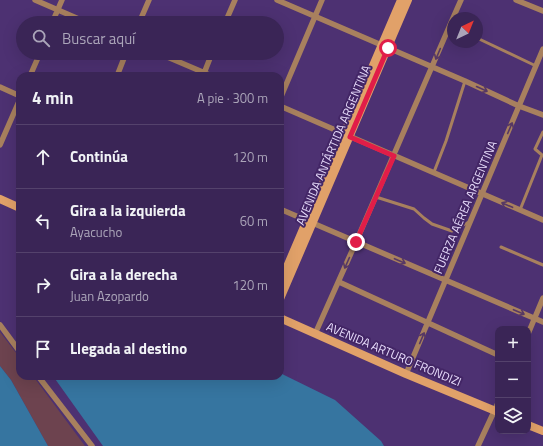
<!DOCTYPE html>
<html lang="es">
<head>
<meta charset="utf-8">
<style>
  :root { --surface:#3a2556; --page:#412d5c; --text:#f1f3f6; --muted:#aba5b9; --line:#54426c }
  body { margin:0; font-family:"Titillium Web",sans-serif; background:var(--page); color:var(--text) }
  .controls { position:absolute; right:12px; bottom:12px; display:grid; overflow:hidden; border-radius:8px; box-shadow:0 4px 16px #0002 }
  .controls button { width:36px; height:36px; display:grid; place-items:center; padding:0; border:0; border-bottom:1px solid var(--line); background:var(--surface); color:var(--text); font:20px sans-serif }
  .compass { position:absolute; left:447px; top:12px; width:36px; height:36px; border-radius:50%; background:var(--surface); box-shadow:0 4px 16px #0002; rotate:43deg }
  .stop { position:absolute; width:12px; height:12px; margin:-9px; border:3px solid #e11d48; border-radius:50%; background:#fff }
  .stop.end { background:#e11d48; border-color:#fff; box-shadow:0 1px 4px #0008 }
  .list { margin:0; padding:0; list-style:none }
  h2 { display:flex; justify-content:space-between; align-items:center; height:52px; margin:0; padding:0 16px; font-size:17px }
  h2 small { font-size:13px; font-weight:400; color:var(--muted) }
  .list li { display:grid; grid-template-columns:26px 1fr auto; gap:12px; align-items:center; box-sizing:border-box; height:64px; padding:0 16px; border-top:1px solid var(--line) }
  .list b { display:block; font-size:15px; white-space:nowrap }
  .list p { margin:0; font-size:13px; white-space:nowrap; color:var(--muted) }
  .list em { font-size:13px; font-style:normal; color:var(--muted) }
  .icon { flex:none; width:22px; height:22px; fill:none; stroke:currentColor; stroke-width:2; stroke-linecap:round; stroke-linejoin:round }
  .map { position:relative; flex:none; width:543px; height:446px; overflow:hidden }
  .search { position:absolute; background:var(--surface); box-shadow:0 4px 16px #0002; left:16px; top:16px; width:268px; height:44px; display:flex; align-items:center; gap:10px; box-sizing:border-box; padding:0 14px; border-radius:22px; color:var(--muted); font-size:15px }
  .panel { position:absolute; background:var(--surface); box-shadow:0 4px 16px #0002; left:16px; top:72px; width:268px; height:308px; border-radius:12px }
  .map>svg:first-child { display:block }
</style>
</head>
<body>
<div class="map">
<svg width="543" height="446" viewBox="0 0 543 446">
  <rect width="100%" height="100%" fill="#4d3172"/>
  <!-- green -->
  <path fill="#6d434f" d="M0,332L20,358V376H33L85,446H48L11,380L0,366Z"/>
  <!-- water -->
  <path fill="#3675a0" d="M0,366L11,380L48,446H0Z
    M280,373L335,400L381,441L384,446H103L53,376H280Z"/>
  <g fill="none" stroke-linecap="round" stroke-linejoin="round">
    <!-- lane -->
    <path stroke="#a8805e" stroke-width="3" d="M477,38L536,66
      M434,172L446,141L465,81
      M376,197L414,209L424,218L432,224L452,231L469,222
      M520,210L542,155L535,149L543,132
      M501,247L543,265"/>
    <!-- street -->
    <path stroke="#a8805e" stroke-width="5.5" d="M35,0L88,23
      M277,0L465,81L519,106L543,115
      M516,0L543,11
      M453,18L461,0
      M52,23L62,0
      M139,23L149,0
      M225,23L235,0
      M158,53L212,76
      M30,76L40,53
      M117,76L126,53
      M203,76L212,53
      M0,87L20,96
      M280,99L322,0
      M280,106L543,220
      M0,145L20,99
      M280,209L543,322
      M339,282L498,355
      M0,325L20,352
      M315,334L356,242L453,18
      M528,334L543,298
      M406,374L543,49
      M38,376L92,446
      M478,446L498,403"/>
    <!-- secondary -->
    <path stroke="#e1a169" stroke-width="8" d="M0,199L20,208
      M280,283L401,0
      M280,299L408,0
      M280,318L406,374L498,412
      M528,425L543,431"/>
  </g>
  <!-- one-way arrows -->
  <defs><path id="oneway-shaft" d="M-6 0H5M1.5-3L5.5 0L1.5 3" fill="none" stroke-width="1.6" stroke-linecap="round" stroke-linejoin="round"/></defs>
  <g stroke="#573864">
    <use href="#oneway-shaft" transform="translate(438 54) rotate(113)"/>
    <use href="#oneway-shaft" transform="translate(482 89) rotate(24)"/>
    <use href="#oneway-shaft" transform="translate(510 128) rotate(-67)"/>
    <use href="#oneway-shaft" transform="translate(507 205) rotate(-157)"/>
    <use href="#oneway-shaft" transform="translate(400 261) rotate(23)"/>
    <use href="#oneway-shaft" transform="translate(347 263) rotate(114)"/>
    <use href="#oneway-shaft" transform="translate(519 312) rotate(23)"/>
    <use href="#oneway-shaft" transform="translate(422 338) rotate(-67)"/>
  </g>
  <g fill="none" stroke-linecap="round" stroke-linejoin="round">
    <!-- route -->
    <path stroke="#e11d48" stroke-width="5" d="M356,242L394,156L350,137L388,48"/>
  </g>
  <g text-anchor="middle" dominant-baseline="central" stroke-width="4" stroke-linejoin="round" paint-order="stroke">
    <!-- street labels -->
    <g font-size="12" fill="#e9defd" stroke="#432666">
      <text transform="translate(333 145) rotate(-67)">AVENIDA ANTÁRTIDA ARGENTINA</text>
      <text transform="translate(465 207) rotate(-67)">FUERZA AÉREA ARGENTINA</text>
      <text transform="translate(394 354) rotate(23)">AVENIDA ARTURO FRONDIZI</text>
    </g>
  </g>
</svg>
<div class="controls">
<button>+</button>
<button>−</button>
<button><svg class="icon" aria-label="layers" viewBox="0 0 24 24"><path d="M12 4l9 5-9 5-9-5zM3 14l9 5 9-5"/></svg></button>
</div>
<svg class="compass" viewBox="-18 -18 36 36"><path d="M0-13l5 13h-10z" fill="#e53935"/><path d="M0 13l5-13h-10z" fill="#aba5b9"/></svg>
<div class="stop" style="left:388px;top:48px"></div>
<div class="stop end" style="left:356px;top:242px"></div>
<div class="search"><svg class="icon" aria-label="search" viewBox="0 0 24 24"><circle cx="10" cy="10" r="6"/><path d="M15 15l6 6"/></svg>Buscar aquí</div>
<section class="panel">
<h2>4 min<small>A pie · 300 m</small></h2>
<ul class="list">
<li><svg class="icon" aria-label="ahead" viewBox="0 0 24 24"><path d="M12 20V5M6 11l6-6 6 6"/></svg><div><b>Continúa</b></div><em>120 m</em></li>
<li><svg class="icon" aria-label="left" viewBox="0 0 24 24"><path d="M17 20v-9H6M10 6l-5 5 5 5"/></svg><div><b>Gira a la izquierda</b><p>Ayacucho</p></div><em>60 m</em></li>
<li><svg class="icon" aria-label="right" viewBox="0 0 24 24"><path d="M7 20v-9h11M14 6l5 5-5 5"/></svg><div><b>Gira a la derecha</b><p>Juan Azopardo</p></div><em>120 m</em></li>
<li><svg class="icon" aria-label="arrive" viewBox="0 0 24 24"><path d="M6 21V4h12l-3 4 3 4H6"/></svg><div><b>Llegada al destino</b></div></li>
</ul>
</section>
</div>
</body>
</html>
